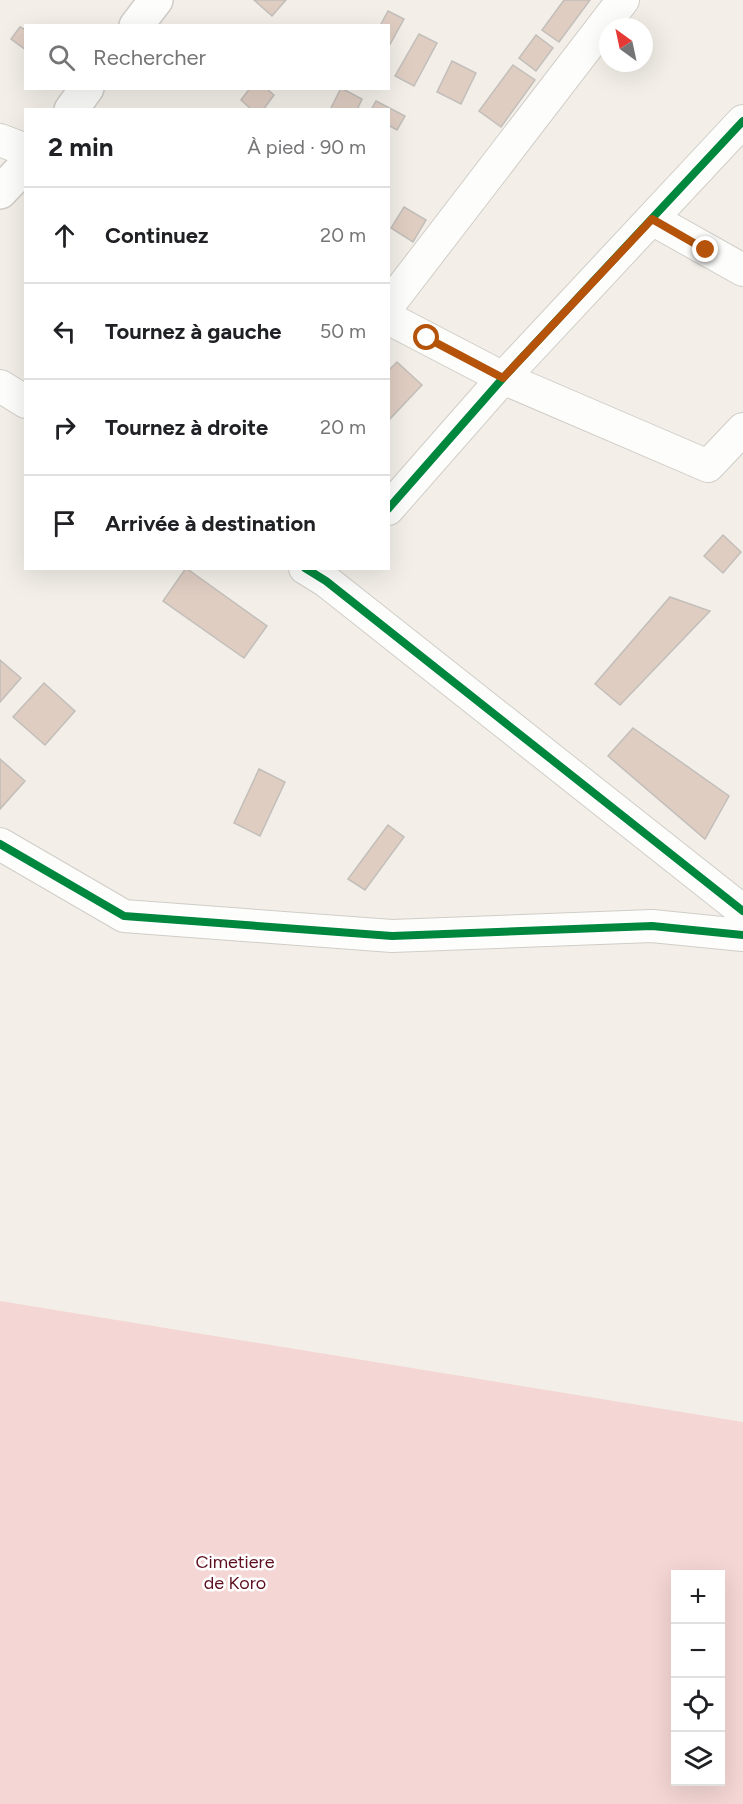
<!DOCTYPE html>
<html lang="fr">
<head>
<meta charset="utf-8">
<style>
  :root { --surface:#fff; --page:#f2f2f2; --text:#202124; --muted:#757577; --line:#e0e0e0 }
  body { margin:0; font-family:Figtree,sans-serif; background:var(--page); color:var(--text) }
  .controls { position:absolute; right:18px; bottom:18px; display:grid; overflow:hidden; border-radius:0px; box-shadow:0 6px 24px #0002 }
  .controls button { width:54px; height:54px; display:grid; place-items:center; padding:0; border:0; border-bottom:2px solid var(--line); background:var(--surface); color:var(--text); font:30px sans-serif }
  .compass { position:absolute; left:599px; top:18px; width:54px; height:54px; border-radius:50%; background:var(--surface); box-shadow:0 6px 24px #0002; rotate:327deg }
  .stop { position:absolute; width:18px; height:18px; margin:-14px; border:4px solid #b45309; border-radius:50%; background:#fff }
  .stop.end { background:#b45309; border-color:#fff; box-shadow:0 2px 6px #0008 }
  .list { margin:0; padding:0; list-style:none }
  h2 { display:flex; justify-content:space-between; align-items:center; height:78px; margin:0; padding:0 24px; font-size:26px }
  h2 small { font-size:20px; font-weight:400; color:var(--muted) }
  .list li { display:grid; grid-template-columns:39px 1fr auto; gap:18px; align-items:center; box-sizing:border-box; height:96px; padding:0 24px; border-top:2px solid var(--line) }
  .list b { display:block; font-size:22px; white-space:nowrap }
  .list em { font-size:20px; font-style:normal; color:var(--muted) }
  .icon { flex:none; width:33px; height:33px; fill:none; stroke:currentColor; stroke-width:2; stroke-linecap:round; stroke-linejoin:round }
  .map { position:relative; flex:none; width:743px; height:1804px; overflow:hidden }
  .search { position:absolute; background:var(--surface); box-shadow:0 6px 24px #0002; left:24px; top:24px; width:366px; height:66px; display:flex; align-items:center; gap:15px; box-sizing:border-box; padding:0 21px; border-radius:0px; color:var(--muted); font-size:22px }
  .panel { position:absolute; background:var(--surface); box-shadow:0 6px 24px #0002; left:24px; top:108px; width:366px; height:462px; border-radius:0px }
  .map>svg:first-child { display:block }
</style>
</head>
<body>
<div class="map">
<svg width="743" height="1804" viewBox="0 0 743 1804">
  <rect width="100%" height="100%" fill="#f3efe8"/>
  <!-- green -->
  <path fill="#f4d6d4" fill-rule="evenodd" d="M0,1301L743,1422V1804H0ZM676,1574H720V1782H676Z"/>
  <!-- building -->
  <path fill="#dfcdc2" stroke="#c2beba" stroke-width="1.5" d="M254,0H286L272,16Z
    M564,0H590L559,42L542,30Z
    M388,11L404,19L388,48V26H380Z
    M20,27L26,30V50L11,39Z
    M419,34L437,43L414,86L395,76Z
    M536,35L553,48L536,71L519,58Z
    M452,61L476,73L461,104L437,92Z
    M513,65L535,80L501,127L479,111Z
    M250,88H266L274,95L263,110H252L241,100Z
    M341,88L362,99L357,110H330Z
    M376,101L405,116L397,130L388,125V110H371Z
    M404,207L426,220L413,242L391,228Z
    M397,362L422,385L388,421V371Z
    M723,535L741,552L723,573L704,556Z
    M186,568L267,626L244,658L163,601Z
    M670,597L710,611L620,705L595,684Z
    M0,660L21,678L0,702Z
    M44,683L75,711L45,745L13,717Z
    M633,728L729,796L705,839L608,756Z
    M0,759L25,781L0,809Z
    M259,769L285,782L260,836L234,823Z
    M388,825L404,837L365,890L348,879Z"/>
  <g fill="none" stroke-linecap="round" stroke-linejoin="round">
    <!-- minor casing -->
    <g stroke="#d0cdc7" stroke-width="34">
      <path id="minor" d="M0,140L26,150
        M652,219L743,270
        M388,306L623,0
        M388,318L503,378L708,466L743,429
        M0,386L26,402
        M388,509L503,378L743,121
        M305,568L326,581L743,911
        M0,844L124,916L392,936L652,926L743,935"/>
    </g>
    <!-- primary casing -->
    <g stroke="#d0cdc7" stroke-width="36">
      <path id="primary" d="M136,26L156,0
        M71,110L87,88
        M0,192L26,165"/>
    </g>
    <!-- minor -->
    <use href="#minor" stroke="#fdfdfc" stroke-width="32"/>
    <!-- primary -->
    <use href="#primary" stroke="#fdfdfc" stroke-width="33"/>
    <!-- cycleway casing -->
    <g stroke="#fff" stroke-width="11">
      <path id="cycleway" d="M388,509L503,378L743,121
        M305,568L326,581L743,911
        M0,844L124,916L392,936L652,926L743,935"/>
    </g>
    <!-- cycleway -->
    <use href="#cycleway" stroke="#00873e" stroke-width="8"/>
  </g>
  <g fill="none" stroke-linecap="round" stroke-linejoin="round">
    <!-- route -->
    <path stroke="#b45309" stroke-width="8" d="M427,338L503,378L652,219L706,250"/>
  </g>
  <g text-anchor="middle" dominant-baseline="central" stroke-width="5" stroke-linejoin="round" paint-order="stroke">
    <!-- park labels -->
    <g font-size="18" fill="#5e0f1f" stroke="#fff">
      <text x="235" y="1562">Cimetiere<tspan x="235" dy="21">de Koro</tspan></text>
    </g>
  </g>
</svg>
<div class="controls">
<button>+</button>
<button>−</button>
<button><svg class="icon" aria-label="locate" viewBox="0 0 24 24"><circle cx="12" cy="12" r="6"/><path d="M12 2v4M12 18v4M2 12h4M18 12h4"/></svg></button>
<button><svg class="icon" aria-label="layers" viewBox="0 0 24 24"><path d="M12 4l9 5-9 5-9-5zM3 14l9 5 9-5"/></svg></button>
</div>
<svg class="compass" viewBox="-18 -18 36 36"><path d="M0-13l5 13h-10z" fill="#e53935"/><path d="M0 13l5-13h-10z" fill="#757577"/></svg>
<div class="stop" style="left:427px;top:338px"></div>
<div class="stop end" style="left:706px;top:250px"></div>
<div class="search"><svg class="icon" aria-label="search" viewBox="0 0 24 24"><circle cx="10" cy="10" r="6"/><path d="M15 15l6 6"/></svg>Rechercher</div>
<section class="panel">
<h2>2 min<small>À pied · 90 m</small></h2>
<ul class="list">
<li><svg class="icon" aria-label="ahead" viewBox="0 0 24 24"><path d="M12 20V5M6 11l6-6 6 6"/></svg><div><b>Continuez</b></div><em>20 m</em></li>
<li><svg class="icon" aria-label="left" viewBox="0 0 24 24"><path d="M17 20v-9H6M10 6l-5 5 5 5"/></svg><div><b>Tournez à gauche</b></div><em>50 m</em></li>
<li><svg class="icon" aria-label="right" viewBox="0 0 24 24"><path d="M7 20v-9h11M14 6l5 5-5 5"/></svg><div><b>Tournez à droite</b></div><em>20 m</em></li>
<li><svg class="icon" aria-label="arrive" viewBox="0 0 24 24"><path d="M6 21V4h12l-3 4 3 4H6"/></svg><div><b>Arrivée à destination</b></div></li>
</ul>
</section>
</div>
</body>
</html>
